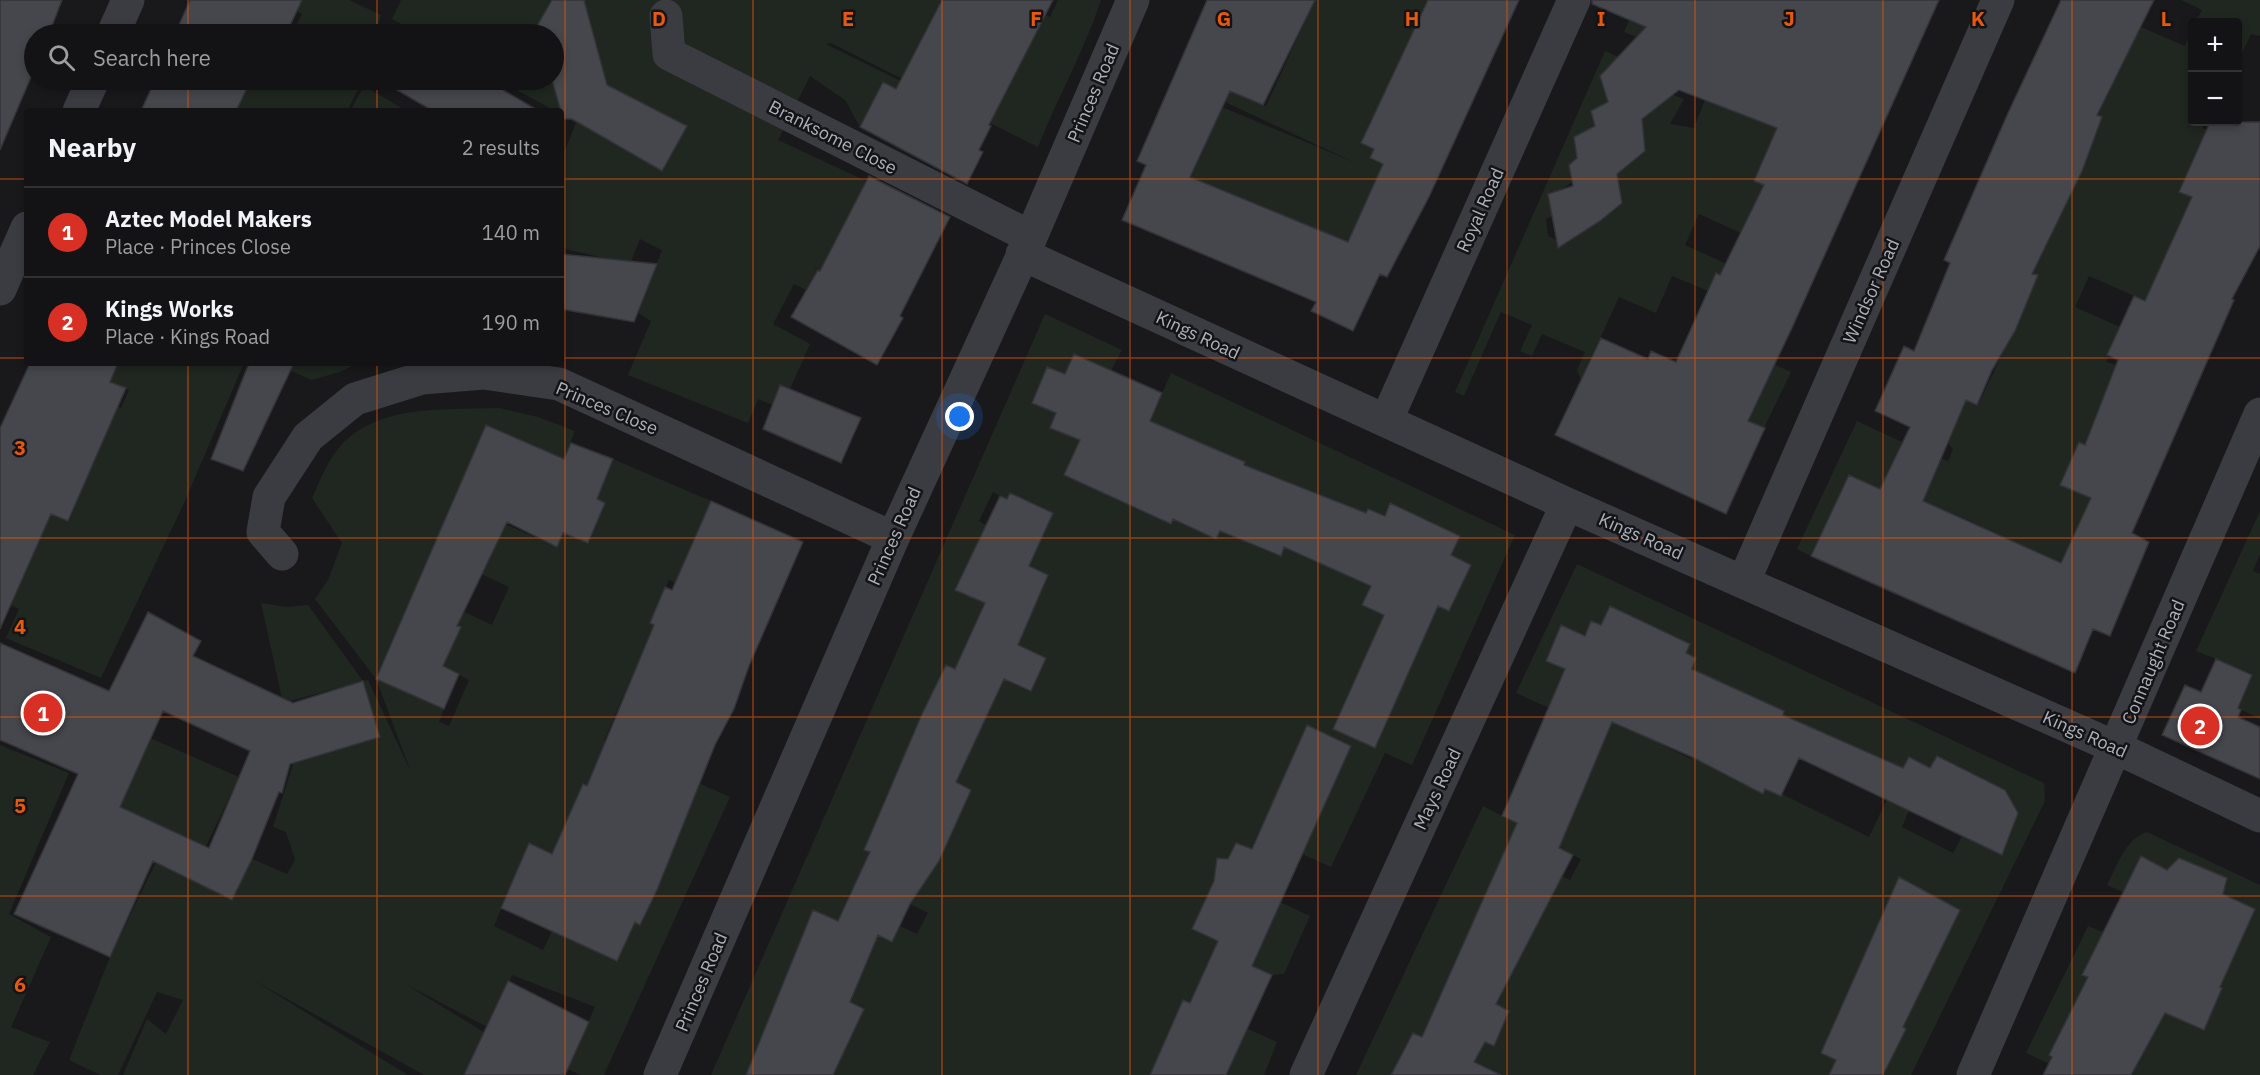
<!DOCTYPE html>
<html lang="en">
<head>
<meta charset="utf-8">
<style>
  :root { --surface:#131315; --page:#202022; --text:#f1f3f6; --muted:#9d9ea0; --line:#323234; --accent:#d93025 }
  body { margin:0; font-family:"IBM Plex Sans",sans-serif; background:var(--page); color:var(--text) }
  .controls { position:absolute; right:18px; top:18px; display:grid; overflow:hidden; border-radius:6px; box-shadow:0 3px 9px #0003 }
  .controls button { width:54px; height:54px; display:grid; place-items:center; padding:0; border:0; border-bottom:2px solid var(--line); background:var(--surface); color:var(--text); font:30px sans-serif }
  .you { position:absolute; left:960px; top:417px; width:21px; height:21px; margin:-15px; border:4px solid #fff; border-radius:50%; background:#1a73e8; box-shadow:0 0 0 9px #1a73e833 }
  .badge { display:grid; place-items:center; width:39px; height:39px; border-radius:50%; background:var(--accent); color:#fff; font-size:20px; font-weight:700 }
  .pin { position:absolute; translate:-50% -50%; border:3px solid #fff; box-shadow:0 2px 6px #0006 }
  .list { margin:0; padding:0; list-style:none }
  h2 { display:flex; justify-content:space-between; align-items:center; height:78px; margin:0; padding:0 24px; font-size:26px }
  h2 small { font-size:20px; font-weight:400; color:var(--muted) }
  .list li { display:grid; grid-template-columns:39px 1fr auto; gap:18px; align-items:center; box-sizing:border-box; height:90px; padding:0 24px; border-top:2px solid var(--line) }
  .list b { display:block; font-size:22px; white-space:nowrap }
  .list p { margin:0; font-size:20px; white-space:nowrap; color:var(--muted) }
  .list em { font-size:20px; font-style:normal; color:var(--muted) }
  .icon { flex:none; width:33px; height:33px; fill:none; stroke:currentColor; stroke-width:2; stroke-linecap:round; stroke-linejoin:round }
  .map { position:relative; flex:none; width:2260px; height:1075px; overflow:hidden }
  .search { position:absolute; background:var(--surface); box-shadow:0 3px 9px #0003; left:24px; top:24px; width:540px; height:66px; display:flex; align-items:center; gap:15px; box-sizing:border-box; padding:0 21px; border-radius:33px; color:var(--muted); font-size:22px }
  .panel { position:absolute; background:var(--surface); box-shadow:0 3px 9px #0003; left:24px; top:108px; width:540px; height:258px; border-radius:6px }
  .map>svg:first-child { display:block }
</style>
</head>
<body>
<div class="map">
<svg width="2260" height="1075" viewBox="0 0 2260 1075">
  <rect width="100%" height="100%" fill="#19191c"/>
  <!-- green -->
  <path fill="#1f2720" fill-rule="evenodd" d="M302,0H349L381,15L376,31L381,34H292L302,14L297,11Z
    M401,0H942L931,22L996,110L1045,15L1050,17L1058,0H1101C1084,51 1058,97 1038,147L831,43L826,44L931,96L927,104L883,83L860,127L845,100L810,76L778,140L866,181L840,232L845,285L813,266L818,270L806,290L794,284L773,324L810,344L790,389L781,385L773,405L758,399L748,423L628,375L651,321L638,313L662,250L640,239L630,264L561,248V160L576,123L561,114V111H555L499,80H554V34H419L392,19Z
    M1309,0H1436L1361,143L1374,149L1370,159L1433,187L1342,256L1303,223L1236,196L1178,179L1222,107L1356,163L1225,102L1230,91L1266,106L1308,15Z
    M2181,0H2260V36L2251,34L2238,62V22H2195L2202,10Z
    M1629,20L1680,42L1838,32L1772,140L1754,180L1776,190L1741,233L1699,214L1685,245L1740,270L1708,291L1672,276L1656,313L1619,297L1581,380L1577,370L1585,352L1542,334L1532,356L1520,351L1532,325L1501,312L1464,396L1455,392L1605,51L1619,57L1602,80L1608,102L1591,111L1595,126L1574,137L1577,158L1569,165L1572,182L1561,190L1548,194L1552,216L1546,219L1548,236L1566,244L1580,234L1578,216L1603,178L1645,150L1643,132L1627,125L1673,95L1684,99L1670,124L1694,128L1705,100L1742,114L1719,69L1624,32Z
    M2051,25L2126,57L2141,27L2185,46L2192,29V122H2205L2202,128L2213,133L2192,161L2179,191L2193,197L2171,312L2089,276L2075,307L2120,327L2106,362L2116,365L2101,404L2107,407L2106,454L2079,442L2060,484L2091,498L2088,506L2135,527L2133,533L2097,519L2137,569L2124,603L2090,591L2045,556L2011,540L1996,576L1975,538L1981,526L1950,512L1946,519L1912,504L1935,456L1948,461L1953,449L1948,443L1966,400L1978,405L2005,348L2023,301L2029,297L2036,275L2021,268L2040,224L1972,194L1980,177L2061,214L2088,150L2008,113L2014,101L2094,138L2102,117L2078,107L2044,37Z
    M220,80H363L347,111H230L216,90Z
    M364,86L407,111H350Z
    M1045,314L1122,350L1111,371L1065,374L1047,367L1032,403L1056,413L1050,428L1080,440L1121,487L1171,373L1515,535L1412,765L1385,753L1331,867L1302,854L1351,746L1308,725L1251,849L1236,843L1228,859L1219,858L1215,870L1217,873L1193,929L1255,958L1280,902L1310,916L1284,974L1272,975L1230,956L1207,967L1190,1003L1184,1000L1166,1075H827L765,1029L746,1075H711ZM1153,423L1245,463L1216,539L1173,519ZM1278,479L1338,503L1329,567L1284,547L1281,556L1256,546ZM993,492L1007,499L1010,493L1029,566L1048,575L1036,603L1016,595L1008,613L955,590L986,525L979,521ZM1390,503L1459,536L1451,555L1471,565L1449,610L1414,594L1363,605L1374,577L1344,564L1368,509L1385,515ZM960,659L1030,691L1003,679L956,782L971,790L950,836L931,862L910,904L928,913L917,934L900,926L892,942L842,919L870,852L865,850L896,809L883,803L895,776L913,784L931,745L912,736L922,714L938,722L932,696L946,665L955,669ZM792,963L854,991L850,1002L864,1009L845,1048L770,1014Z
    M1711,336L1791,372L1764,428L1718,407Z
    M118,363H244L185,501L101,678L6,638L19,609L0,600L50,513L69,522L77,502L45,488L80,456L93,464L101,446L92,441L101,399L121,408L129,390L90,373Z
    M272,363H359L340,372L312,380Z
    M499,408L538,417L575,431L549,497L470,463L453,501L557,547L563,533L589,543L605,503L597,499L613,459L711,501L693,542L686,587L669,580L650,623L654,625L604,741L730,797L604,1075H581L567,1069L595,1007L512,975L493,1030L407,985L484,1032L464,1075H424L253,980L408,1075H123L147,1019L166,1034L183,1000L157,992L118,1075H100L69,1060L110,957L156,862L232,900L252,859L287,874L295,860L286,832L273,827L295,758L337,750L380,737L363,681L283,703L261,603L286,607L308,605L363,681L368,680L411,772L376,679L315,599L328,580L342,543L312,498C320,481 326,464 338,449C375,403 447,410 499,408ZM481,574L509,587L492,625L416,589ZM408,604L461,627L443,666L469,680L449,726L439,722L444,709L376,679ZM583,784L617,798L590,838L565,825ZM529,844L645,896L640,924L635,922L617,961L552,931L543,950L494,926Z
    M1857,421L1902,442L1880,489L1849,475L1811,556L1797,549Z
    M2260,511V554L2253,571L2260,574V719L2238,708L2253,674L2196,651Z
    M1577,564L2044,783L2045,801L1911,1075H1883L1906,1029L1844,1001L1821,1052L1836,1060L1829,1075H1467L1474,1061L1413,1033L1391,1075H1356L1483,806L1502,816L1549,708L1516,693ZM1610,606L1690,644L1686,653L1696,659L1670,717L1546,661L1585,636L1591,621L1601,625ZM1690,685L1784,711L1778,726L1817,730L1888,763L1895,782L1909,758L1930,768L1937,756L2005,789L2018,813L2002,855L1962,836L1953,853L1902,827L1911,806L1889,795L1869,837L1766,786L1762,793L1713,768L1701,737L1691,759L1662,745ZM1517,828L1581,859L1570,880L1561,876L1494,1004L1509,1011L1494,1045L1475,1037L1424,1033ZM1899,878L1960,910L1905,1022L1871,942Z
    M150,738L239,777L206,846L174,832L107,829Z
    M0,745L69,773L9,914L51,937L11,1027L50,1042L33,1075H0Z
    M2147,832L2260,885V1075H2073L2026,1053L2088,926L2103,932L2083,975L2204,1030L2222,988L2175,966L2231,962L2255,909L2223,894L2226,878L2179,858L2167,870L2141,856L2123,892L2107,885C2117,866 2125,839 2147,832Z
    M1246,1028L1277,1042L1264,1075H1226Z"/>
  <!-- building -->
  <path fill="#46474c" stroke="#333338" stroke-width="1.5" fill-rule="evenodd" d="M0,0H62L49,34H34V70L0,150Z
    M190,0H302L286,34H175Z
    M552,0H584L607,85L687,126L662,171L572,119H563L552,80L554,34H540L537,26Z
    M942,0H1053L989,125L991,126L979,150L983,152L967,184L860,127L883,82L896,89Z
    M1207,0H1315L1263,105L1230,91L1190,177L1348,242L1383,164L1370,158L1374,149L1361,143L1428,0H1519L1429,197L1387,277L1380,274L1353,331L1311,311L1316,302L1122,220L1146,165L1137,161Z
    M1592,0H1939L1792,328L1748,421L1765,428L1726,514L1555,435L1601,338L1648,359L1651,351L1676,362L1716,273L1720,275L1764,185L1754,181L1777,128L1679,90L1642,119L1645,151L1617,174L1622,203L1600,221L1558,248L1548,194L1573,186L1569,165L1577,158L1574,137L1595,126L1591,111L1608,102L1600,76L1646,27L1592,4Z
    M2061,0H2154L2097,115L2102,117L2082,171L2032,274L2038,275L2015,331L1992,370L1977,405L1966,400L1923,501L2061,563L2091,498L2060,485L2079,442L2085,445L2118,360L2107,355L2134,296L2145,301L2192,197L2179,192L2210,122H2260V246L2232,299L2234,300L2132,533L2149,542L2110,636L2093,629L2075,673L1811,556L1849,475L1880,489L1910,427L1875,411L1904,346L1914,351L1950,263L1944,260L2008,113Z
    M155,80H251L236,111H141Z
    M384,80H486L539,111H433L383,82Z
    M869,176L950,217L900,316L903,318L877,365L791,317L818,270L820,271Z
    M561,254L657,264L634,322L561,309Z
    M1074,354L1162,393L1150,421L1245,462L1244,465L1366,513L1368,509L1385,516L1390,503L1460,536L1451,555L1471,565L1449,611L1438,606L1375,748L1333,729L1384,615L1362,605L1371,586L1284,547L1281,556L1220,531L1216,539L1173,519L1171,524L1064,475L1080,440L1050,428L1056,413L1032,403L1047,367L1065,374Z
    M30,363H118L110,382L126,388L68,521L51,514L0,629V428Z
    M249,363H294L243,471L211,459Z
    M780,385L861,418L841,463L763,429Z
    M486,425L564,459L571,443L613,459L597,499L605,503L588,543L563,533L557,547L507,522L457,626L461,627L443,666L459,674L444,709L376,679Z
    M1010,493L1053,513L1029,566L1048,575L1018,645L1046,658L1031,691L1004,679L956,782L971,790L939,861L910,904L892,942L878,935L850,1002L864,1009L833,1075H746L813,910L838,921L870,852L864,850L922,714L946,665L955,669L985,603L955,590L1000,496L1007,499Z
    M711,501L803,542L749,666L734,709L715,745L657,890L640,925L635,922L617,961L501,908L529,843L552,854L583,784L587,786L654,625L650,623L665,587L672,590Z
    M1610,606L1690,644L1686,653L1696,658L1692,669L1784,711L1783,715L1903,768L1909,757L1930,768L1937,756L2005,790L2018,813L2002,855L1799,758L1781,796L1765,789L1763,794L1692,757L1612,722L1559,848L1573,855L1496,1004L1509,1011L1494,1046L1485,1042L1474,1062L1501,1075H1391L1413,1033L1422,1037L1517,823L1502,816L1565,669L1546,661L1561,625L1585,636L1591,621L1601,625Z
    M148,612L201,641L193,656L293,703L363,681L380,737L290,764L282,793L279,792L252,859L232,900L153,861L110,957L14,914L78,774L0,740V643L109,691ZM163,711L250,751L209,848L120,807Z
    M2216,659L2252,675L2238,708L2241,710L2238,717L2260,727V779L2162,735L2185,685L2201,692Z
    M1307,725L1351,746L1252,966L1272,975L1226,1075H1150L1183,1000L1190,1003L1218,941L1192,929L1214,881L1217,858L1228,859L1236,843L1252,849Z
    M2141,856L2167,870L2179,858L2227,878L2223,894L2255,909L2220,987L2222,988L2204,1030L2165,1013L2131,1075H2043L2052,1057L2049,1055L2088,977L2082,975Z
    M1899,877L1960,910L1903,1027L1906,1029L1883,1075H1829L1836,1060L1821,1053Z
    M508,981L589,1022L565,1075H464Z"/>
  <g fill="none" stroke-linecap="round" stroke-linejoin="round">
    <!-- minor -->
    <path stroke="#3a3c41" stroke-width="33" d="M666,16L669,54L1031,237
      M113,34L128,0
      M79,111L93,80
      M1022,254L1567,504L2117,748L2260,816
      M0,289L27,228
      M1386,421L1574,0
      M282,554L263,532L269,497L308,437L355,399L422,378L484,373L559,384L893,538
      M1744,581L1998,0
      M660,1075L893,538L1031,237L1133,0
      M1306,1075L1567,504
      M1973,1075L2260,414"/>
  </g>
  <!-- grid -->
  <path fill="none" stroke="#e8590c" stroke-width="1.5" stroke-opacity="0.55" d="M188,0V34M377,0V34M565,0V1075M753,0V1075M942,0V1075M1130,0V1075M1318,0V1075M1507,0V1075M1695,0V1075M1883,0V1075M2072,0V1075M188,80V111M377,80V111M0,179H27M561,179H2260M0,358H27M561,358H2260M188,363V1075M377,363V1075M0,538H2260M0,717H2260M0,896H2260"/>
  <g text-anchor="middle" dominant-baseline="central" stroke-width="5" stroke-linejoin="round" paint-order="stroke">
    <!-- street labels -->
    <g font-size="18" fill="#acb1bb" stroke="#141417">
      <text transform="translate(1093 93) rotate(-67)">Princes Road</text>
      <text transform="translate(833 137) rotate(27)">Branksome Close</text>
      <text transform="translate(1480 210) rotate(-66)">Royal Road</text>
      <text transform="translate(1871 291) rotate(-66)">Windsor Road</text>
      <text transform="translate(1198 335) rotate(25)">Kings Road</text>
      <text transform="translate(607 408) rotate(23)">Princes Close</text>
      <text transform="translate(894 536) rotate(-66)">Princes Road</text>
      <text transform="translate(1641 536) rotate(24)">Kings Road</text>
      <text transform="translate(2153 662) rotate(-67)">Connaught Road</text>
      <text transform="translate(2085 734) rotate(24)">Kings Road</text>
      <text transform="translate(1437 789) rotate(-65)">Mays Road</text>
      <text transform="translate(701 982) rotate(-67)">Princes Road</text>
    </g>
  </g>
  <g font-size="20" text-anchor="middle" font-weight="bold" fill="#e8590c" stroke="#141417" stroke-width="5" stroke-linejoin="round" paint-order="stroke">
    <text x="659" y="26">D</text>
    <text x="848" y="26">E</text>
    <text x="1036" y="26">F</text>
    <text x="1224" y="26">G</text>
    <text x="1412" y="26">H</text>
    <text x="1601" y="26">I</text>
    <text x="1789" y="26">J</text>
    <text x="1978" y="26">K</text>
    <text x="2166" y="26">L</text>
    <text x="20" y="455">3</text>
    <text x="20" y="634">4</text>
    <text x="20" y="813">5</text>
    <text x="20" y="992">6</text>
  </g>
</svg>
<div class="controls">
<button>+</button>
<button>−</button>
</div>
<div class="you"></div>
<div class="pin badge" style="left:43px;top:713px">1</div>
<div class="pin badge" style="left:2200px;top:726px">2</div>
<div class="search"><svg class="icon" aria-label="search" viewBox="0 0 24 24"><circle cx="10" cy="10" r="6"/><path d="M15 15l6 6"/></svg>Search here</div>
<section class="panel">
<h2>Nearby<small>2 results</small></h2>
<ul class="list">
<li><span class="badge">1</span><div><b>Aztec Model Makers</b><p>Place · Princes Close</p></div><em>140 m</em></li>
<li><span class="badge">2</span><div><b>Kings Works</b><p>Place · Kings Road</p></div><em>190 m</em></li>
</ul>
</section>
</div>
</body>
</html>
